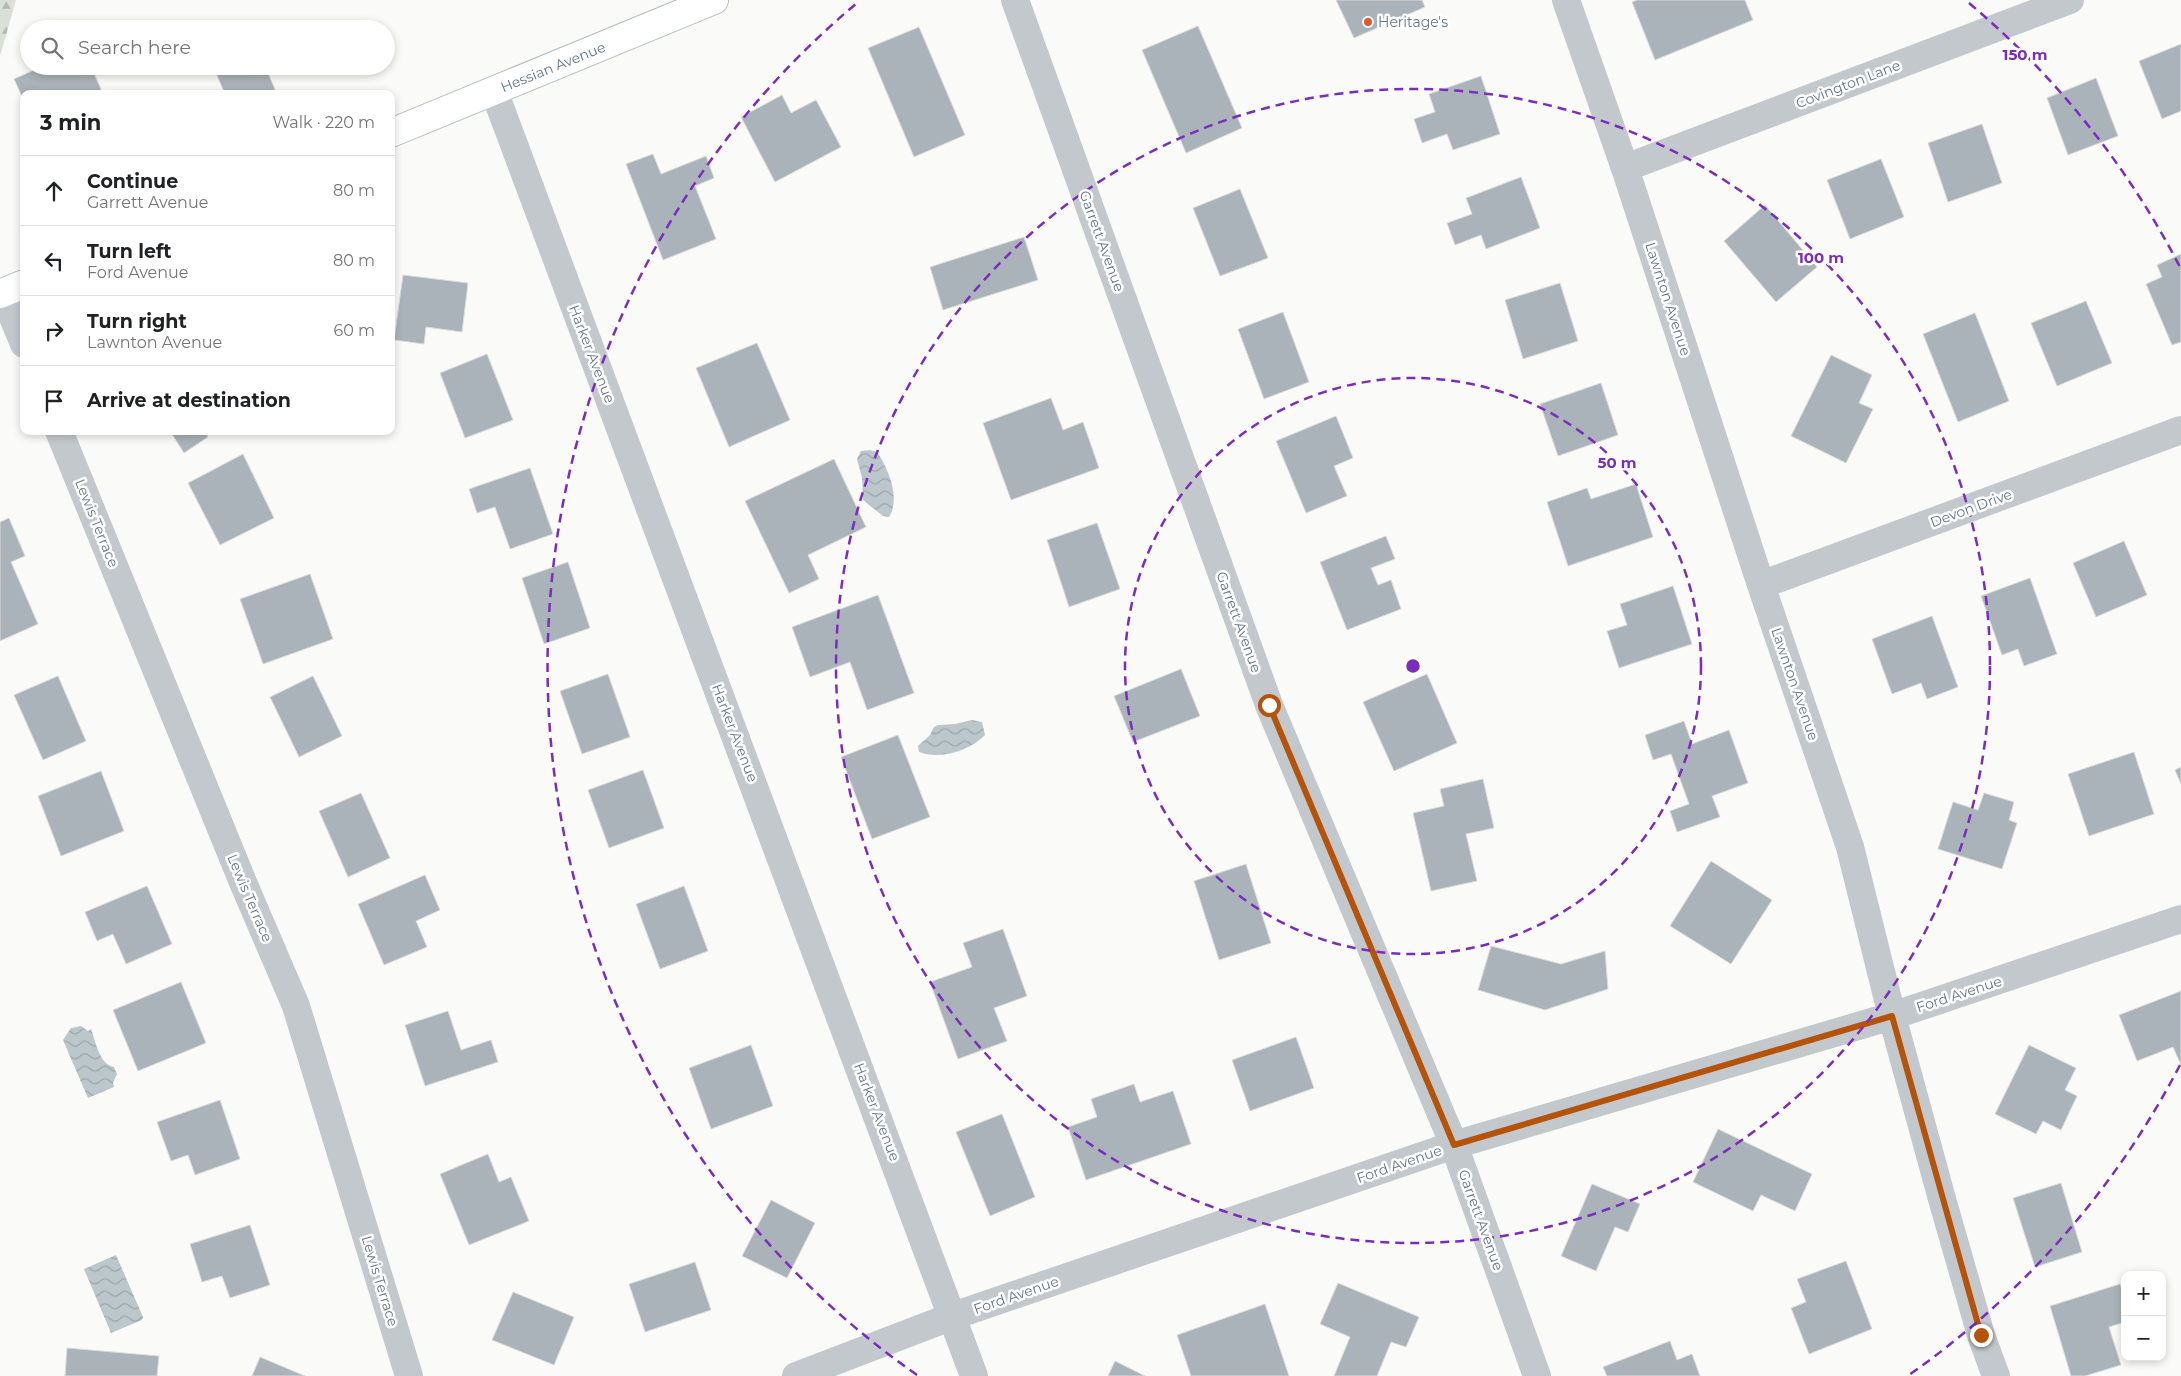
<!DOCTYPE html>
<html lang="en">
<head>
<meta charset="utf-8">
<style>
  :root { --surface:#fff; --page:#f2f2f2; --text:#202124; --muted:#757577; --line:#e0e0e0 }
  body { margin:0; font-family:Montserrat,sans-serif; background:var(--page); color:var(--text) }
  .controls { position:absolute; right:15px; bottom:15px; display:grid; overflow:hidden; border-radius:10px; box-shadow:0 2px 8px #0003 }
  .controls button { width:45px; height:45px; display:grid; place-items:center; padding:0; border:0; border-bottom:1px solid var(--line); background:var(--surface); color:var(--text); font:25px sans-serif }
  .stop { position:absolute; width:15px; height:15px; margin:-11px; border:4px solid #b45309; border-radius:50%; background:#fff }
  .stop.end { background:#b45309; border-color:#fff; box-shadow:0 1px 5px #0008 }
  .list { margin:0; padding:0; list-style:none }
  h2 { display:flex; justify-content:space-between; align-items:center; height:65px; margin:0; padding:0 20px; font-size:21px }
  h2 small { font-size:16px; font-weight:400; color:var(--muted) }
  .list li { display:grid; grid-template-columns:32px 1fr auto; gap:15px; align-items:center; box-sizing:border-box; height:70px; padding:0 20px; border-top:1px solid var(--line) }
  .list b { display:block; font-size:19px; white-space:nowrap }
  .list p { margin:0; font-size:16px; white-space:nowrap; color:var(--muted) }
  .list em { font-size:16px; font-style:normal; color:var(--muted) }
  .icon { flex:none; width:28px; height:28px; fill:none; stroke:currentColor; stroke-width:2; stroke-linecap:round; stroke-linejoin:round }
  .map { position:relative; flex:none; width:2181px; height:1376px; overflow:hidden }
  .search { position:absolute; background:var(--surface); box-shadow:0 2px 8px #0003; left:20px; top:20px; width:375px; height:55px; display:flex; align-items:center; gap:12px; box-sizing:border-box; padding:0 18px; border-radius:28px; color:var(--muted); font-size:19px }
  .panel { position:absolute; background:var(--surface); box-shadow:0 2px 8px #0003; left:20px; top:90px; width:375px; height:345px; border-radius:10px }
  .map>svg:first-child { display:block }
</style>
</head>
<body>
<div class="map">
<svg width="2181" height="1376" viewBox="0 0 2181 1376">
  <defs>
    <pattern id="forest-firs" width="22" height="20" patternUnits="userSpaceOnUse" patternTransform="scale(1.25)"><rect width="22" height="20" fill="#dadfd7"/><path d="M5 1l3.5 6h-7zM16 11l3.5 6h-7z" fill="#b4b9b4"/></pattern>
    <pattern id="water-waves" width="16" height="10" patternUnits="userSpaceOnUse" patternTransform="scale(1.25)"><rect width="16" height="10" fill="#bbc7cb"/><path d="M0 5q4-4 8 0t8 0" fill="none" stroke="#9ca6aa"/></pattern>
  </defs>
  <rect width="100%" height="100%" fill="#fafaf8"/>
  <!-- forest -->
  <path fill="url(#forest-firs)" d="M0,0H16L0,56Z"/>
  <!-- water -->
  <path fill="url(#water-waves)" d="M870,450L877,452C888,468 901,498 889,517L883,516L863,500L862,478L857,459L861,451Z
    M972,720L982,722L985,735C969,751 941,760 919,752L918,746L930,735L934,727L938,725L955,724Z
    M81,1026L88,1031L91,1029C96,1042 99,1064 114,1067L117,1074L113,1083L114,1087L88,1098L63,1040L71,1028Z
    M116,1255L143,1317L142,1320L111,1333L84,1269Z"/>
  <!-- building -->
  <path fill="#aab3b9" stroke="#dcdcda" d="M1336,0H1422L1425,7L1354,38Z
    M1637,0H1745L1753,20L1655,60L1632,2Z
    M1198,26L1242,128L1186,153L1142,50Z
    M919,27L965,135L914,157L868,48Z
    M2181,44V111L2162,119L2139,61Z
    M43,66H91L103,94H24V101L14,79Z
    M213,66H265L277,94H225Z
    M1481,76L1500,134L1453,150L1447,134L1422,143L1414,119L1435,112L1429,94Z
    M2096,78L2118,136L2068,155L2047,98Z
    M782,95L791,113L816,100L841,147L775,182L741,117Z
    M1982,124L2002,183L1948,202L1928,143Z
    M653,154L661,174L706,156L714,178L695,186L716,239L663,260L626,164Z
    M1881,159L1904,217L1850,239L1827,180Z
    M1521,177L1540,228L1486,249L1481,235L1455,245L1447,223L1472,214L1466,198Z
    M1240,189L1268,258L1220,276L1193,208Z
    M1765,205L1817,267L1776,302L1724,241Z
    M1024,237L1038,280L943,310L930,267Z
    M2181,254V342L2172,345L2146,284L2162,277L2157,265Z
    M403,275L468,283L462,332L426,327L424,344L394,340Z
    M1560,283L1578,341L1523,359L1505,300Z
    M2086,301L2112,363L2057,386L2031,323Z
    M1283,312L1309,382L1264,399L1238,329Z
    M1975,313L2009,401L1958,422L1923,334Z
    M757,343L790,420L729,447L696,368Z
    M487,354L513,420L465,438L440,373Z
    M1831,355L1872,375L1859,403L1873,409L1846,463L1791,436Z
    M1601,383L1618,435L1558,456L1540,404Z
    M1051,398L1063,430L1083,422L1099,468L1011,500L983,423Z
    M1336,416L1353,458L1334,466L1347,496L1306,513L1276,441Z
    M170,431H205L208,437L184,453Z
    M243,454L274,518L220,545L188,483Z
    M834,459L866,527L808,555L819,579L789,593L745,501Z
    M530,468L553,534L510,549L495,507L477,513L469,489Z
    M1636,484L1653,537L1568,566L1547,502L1587,488L1591,499Z
    M9,518L25,556L11,562L38,624L0,641V522Z
    M1097,523L1120,589L1069,607L1047,540Z
    M1386,536L1395,559L1371,568L1378,585L1391,580L1401,609L1347,630L1320,562Z
    M2124,541L2147,595L2096,617L2073,563Z
    M568,562L590,628L544,644L522,578Z
    M310,574L333,639L263,664L240,599Z
    M2030,578L2057,654L2024,666L2018,649L2002,655L1981,596Z
    M1673,586L1692,644L1619,668L1607,631L1627,625L1620,604Z
    M878,595L914,693L867,710L850,662L810,677L792,627Z
    M1932,616L1958,687L1927,699L1921,683L1892,694L1872,639Z
    M1181,669L1200,716L1133,742L1114,696Z
    M608,674L630,737L582,754L560,691Z
    M1427,674L1457,743L1394,771L1363,702Z
    M58,676L86,741L43,760L14,695Z
    M313,676L342,736L299,757L270,697Z
    M1684,721L1692,744L1729,730L1748,783L1712,796L1720,817L1677,832L1670,811L1689,804L1671,754L1653,760L1645,735Z
    M898,735L930,817L872,839L841,757Z
    M2134,752L2154,814L2089,836L2068,774Z
    M2181,767V784L2175,770Z
    M643,770L664,828L609,848L588,790Z
    M101,771L124,831L61,856L38,796Z
    M1483,779L1494,828L1466,834L1477,881L1431,891L1413,813L1444,806L1440,789Z
    M361,793L390,858L348,877L319,811Z
    M1984,793L2014,802L2009,820L2017,823L2002,869L1938,849L1953,802L1978,810Z
    M1711,861L1772,900L1731,964L1670,926Z
    M1246,864L1271,943L1219,960L1194,881Z
    M425,875L440,910L416,921L427,947L384,965L358,904Z
    M147,886L172,944L126,964L113,934L97,941L85,912Z
    M684,886L708,951L660,969L636,904Z
    M1003,929L1027,996L994,1008L1007,1041L958,1059L930,982L972,967L963,943Z
    M1491,946L1561,964L1605,951L1608,989L1545,1010L1478,990Z
    M181,982L206,1043L138,1071L113,1010Z
    M2181,991V1065L2173,1047L2137,1061L2119,1015Z
    M448,1011L461,1050L491,1040L498,1062L425,1086L405,1025Z
    M1296,1037L1314,1088L1250,1111L1232,1060Z
    M751,1045L773,1106L711,1129L689,1068Z
    M2029,1045L2076,1068L2065,1090L2077,1096L2061,1130L2043,1121L2036,1134L1995,1114Z
    M1134,1084L1140,1102L1173,1091L1191,1144L1086,1180L1068,1127L1097,1117L1091,1099Z
    M220,1100L240,1159L195,1175L188,1155L171,1161L157,1122Z
    M1002,1114L1035,1197L990,1216L956,1132Z
    M1718,1129L1812,1174L1795,1211L1761,1195L1753,1211L1693,1182Z
    M488,1154L499,1182L511,1177L529,1221L469,1245L440,1174Z
    M2061,1183L2082,1252L2035,1267L2013,1198Z
    M1592,1184L1640,1204L1628,1232L1615,1227L1596,1271L1561,1256Z
    M771,1200L815,1223L787,1278L742,1256Z
    M250,1225L270,1285L230,1298L222,1276L202,1282L190,1244Z
    M1846,1261L1872,1329L1809,1354L1791,1308L1806,1302L1797,1279Z
    M695,1262L711,1310L645,1332L629,1284Z
    M1338,1283L1419,1317L1406,1347L1391,1342L1377,1376H1334L1350,1337L1320,1324Z
    M2120,1284L2125,1299V1322L2109,1327L2121,1365L2085,1376H2071L2050,1306Z
    M513,1292L574,1317L554,1365L492,1340Z
    M1265,1304L1289,1376H1191L1177,1335Z
    M1670,1341L1677,1360L1692,1354L1700,1376H1607L1603,1367Z
    M67,1348L159,1356L157,1376H65Z
    M260,1357L305,1376H252Z
    M1115,1361L1145,1376H1108Z"/>
  <g fill="none" stroke-linecap="round" stroke-linejoin="round">
    <!-- secondary casing -->
    <g stroke="#b3babf" stroke-width="30">
      <path id="secondary" d="M391,133L714,0
        M0,294L24,284"/>
    </g>
    <!-- minor -->
    <path stroke="#c3c8cc" stroke-width="28" d="M1015,0L1269,705L1454,1145L1537,1376
      M1566,0L1625,168L1761,585L1850,847L1892,1016L1942,1199L1981,1335L1996,1376
      M494,91L974,1376
      M1625,168L2070,0
      M3,293L24,344
      M59,431L242,880L296,1006L409,1376
      M1761,585L2181,430
      M796,1376L953,1316L1454,1145L1892,1016L2181,919"/>
    <!-- secondary -->
    <use href="#secondary" stroke="#fff" stroke-width="28"/>
  </g>
  <g fill="none" stroke-linecap="round" stroke-linejoin="round">
    <!-- route -->
    <path stroke="#b45309" stroke-width="6" d="M1269,705L1454,1145L1892,1016L1981,1335"/>
  </g>
  <!-- distance rings -->
  <g fill="none" stroke="#7b2cbf" stroke-width="2.5" stroke-dasharray="9 6">
    <circle cx="1413" cy="666" r="288"/>
    <circle cx="1413" cy="666" r="577"/>
    <path d="M2180 1065A865 865 0 0 1 1909 1375M917 1375A865 865 0 0 1 857 3M1969 3A865 865 0 0 1 2180 267"/>
  </g>
  <!-- markers -->
  <circle fill="#e4572e" stroke="#fff" stroke-width="2" cx="1368" cy="22" r="5"/>
  <g text-anchor="middle" dominant-baseline="central" stroke-width="5" stroke-linejoin="round" paint-order="stroke">
    <!-- poi labels -->
    <g font-size="14" fill="#657683" stroke="#fff" text-anchor="start">
      <text x="1378" y="22">Heritage's</text>
    </g>
    <!-- street labels -->
    <g font-size="14" fill="#657683" stroke="#fff">
      <text transform="translate(553 67) rotate(-22)">Hessian Avenue</text>
      <text transform="translate(1848 84) rotate(-21)">Covington Lane</text>
      <text transform="translate(1102 241) rotate(70)">Garrett Avenue</text>
      <text transform="translate(1668 299) rotate(72)">Lawnton Avenue</text>
      <text transform="translate(592 354) rotate(69)">Harker Avenue</text>
      <text transform="translate(1971 508) rotate(-20)">Devon Drive</text>
      <text transform="translate(97 523) rotate(68)">Lewis Terrace</text>
      <text transform="translate(1239 622) rotate(70)">Garrett Avenue</text>
      <text transform="translate(1795 684) rotate(71)">Lawnton Avenue</text>
      <text transform="translate(735 733) rotate(69)">Harker Avenue</text>
      <text transform="translate(250 898) rotate(67)">Lewis Terrace</text>
      <text transform="translate(1959 994) rotate(-18)">Ford Avenue</text>
      <text transform="translate(877 1112) rotate(69)">Harker Avenue</text>
      <text transform="translate(1399 1164) rotate(-19)">Ford Avenue</text>
      <text transform="translate(1481 1220) rotate(70)">Garrett Avenue</text>
      <text transform="translate(380 1281) rotate(73)">Lewis Terrace</text>
      <text transform="translate(1016 1295) rotate(-19)">Ford Avenue</text>
    </g>
  </g>
  <circle cx="1413" cy="666" r="8" fill="#7b2cbf" stroke="#fff" stroke-width="2.5"/>
  <g font-size="15" text-anchor="middle" font-weight="bold" fill="#7b2cbf" stroke="#fff" stroke-width="5" stroke-linejoin="round" paint-order="stroke">
    <text x="2025" y="60">150 m</text>
    <text x="1821" y="263">100 m</text>
    <text x="1617" y="468">50 m</text>
  </g>
</svg>
<div class="controls">
<button>+</button>
<button>−</button>
</div>
<div class="stop" style="left:1269px;top:705px"></div>
<div class="stop end" style="left:1981px;top:1335px"></div>
<div class="search"><svg class="icon" aria-label="search" viewBox="0 0 24 24"><circle cx="10" cy="10" r="6"/><path d="M15 15l6 6"/></svg>Search here</div>
<section class="panel">
<h2>3 min<small>Walk · 220 m</small></h2>
<ul class="list">
<li><svg class="icon" aria-label="ahead" viewBox="0 0 24 24"><path d="M12 20V5M6 11l6-6 6 6"/></svg><div><b>Continue</b><p>Garrett Avenue</p></div><em>80 m</em></li>
<li><svg class="icon" aria-label="left" viewBox="0 0 24 24"><path d="M17 20v-9H6M10 6l-5 5 5 5"/></svg><div><b>Turn left</b><p>Ford Avenue</p></div><em>80 m</em></li>
<li><svg class="icon" aria-label="right" viewBox="0 0 24 24"><path d="M7 20v-9h11M14 6l5 5-5 5"/></svg><div><b>Turn right</b><p>Lawnton Avenue</p></div><em>60 m</em></li>
<li><svg class="icon" aria-label="arrive" viewBox="0 0 24 24"><path d="M6 21V4h12l-3 4 3 4H6"/></svg><div><b>Arrive at destination</b></div></li>
</ul>
</section>
</div>
</body>
</html>
